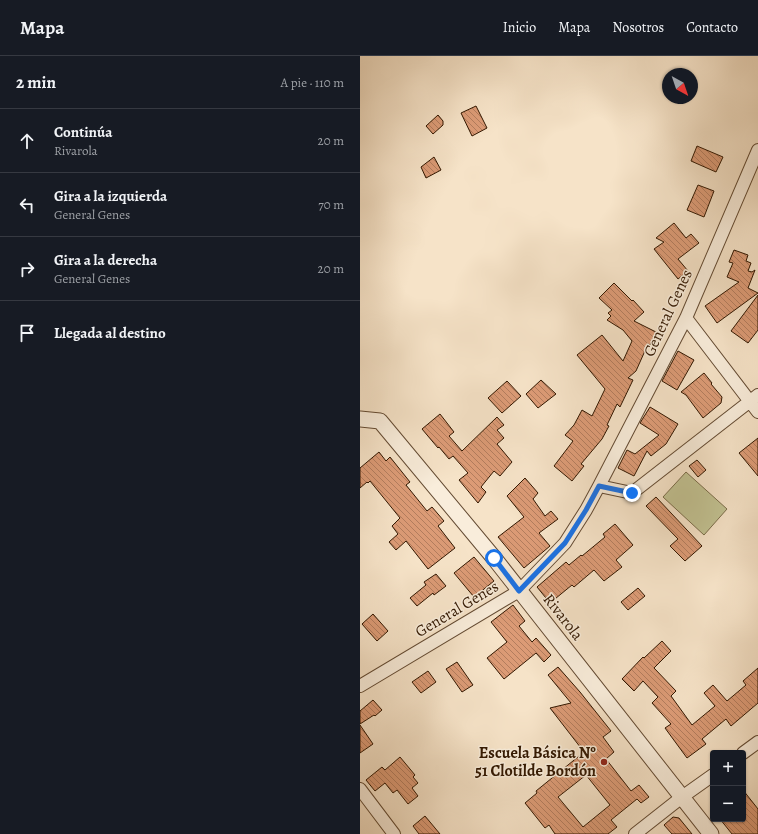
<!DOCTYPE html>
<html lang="es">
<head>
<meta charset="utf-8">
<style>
  :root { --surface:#171b24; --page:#20242c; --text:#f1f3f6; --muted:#9ea1a6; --line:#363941 }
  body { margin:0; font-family:Alegreya,serif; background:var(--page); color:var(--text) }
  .controls { position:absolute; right:12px; bottom:12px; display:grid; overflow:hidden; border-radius:4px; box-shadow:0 1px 3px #0004 }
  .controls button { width:36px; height:36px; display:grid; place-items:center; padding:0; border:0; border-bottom:1px solid var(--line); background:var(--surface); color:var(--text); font:20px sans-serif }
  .compass { position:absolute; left:302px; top:12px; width:36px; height:36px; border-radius:50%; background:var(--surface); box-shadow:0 1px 3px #0004; rotate:140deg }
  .stop { position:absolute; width:12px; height:12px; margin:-9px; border:3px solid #1a73e8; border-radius:50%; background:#fff }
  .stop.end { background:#1a73e8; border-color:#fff; box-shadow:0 1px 4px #0008 }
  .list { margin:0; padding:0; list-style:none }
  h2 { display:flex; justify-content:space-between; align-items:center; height:52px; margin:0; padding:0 16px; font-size:17px }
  h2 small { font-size:13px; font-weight:400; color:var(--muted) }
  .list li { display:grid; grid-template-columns:26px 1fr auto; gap:12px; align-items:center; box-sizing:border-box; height:64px; padding:0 16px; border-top:1px solid var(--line) }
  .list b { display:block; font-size:15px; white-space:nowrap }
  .list p { margin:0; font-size:13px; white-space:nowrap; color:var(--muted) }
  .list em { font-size:13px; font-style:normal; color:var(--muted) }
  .icon { flex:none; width:22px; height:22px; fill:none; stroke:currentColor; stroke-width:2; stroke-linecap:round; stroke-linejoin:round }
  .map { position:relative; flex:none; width:398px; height:778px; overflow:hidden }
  header { display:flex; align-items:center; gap:24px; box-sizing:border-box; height:56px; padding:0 20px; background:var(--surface); border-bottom:1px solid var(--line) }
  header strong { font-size:19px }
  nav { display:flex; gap:22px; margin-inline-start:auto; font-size:14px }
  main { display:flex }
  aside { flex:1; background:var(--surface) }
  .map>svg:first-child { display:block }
</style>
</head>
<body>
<header>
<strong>Mapa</strong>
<nav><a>Inicio</a><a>Mapa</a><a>Nosotros</a><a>Contacto</a></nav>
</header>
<main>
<aside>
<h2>2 min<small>A pie · 110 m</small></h2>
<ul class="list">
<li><svg class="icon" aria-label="ahead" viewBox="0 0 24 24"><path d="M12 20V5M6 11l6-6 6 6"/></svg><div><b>Continúa</b><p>Rivarola</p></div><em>20 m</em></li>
<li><svg class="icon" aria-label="left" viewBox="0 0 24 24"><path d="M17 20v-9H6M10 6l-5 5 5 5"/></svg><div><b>Gira a la izquierda</b><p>General Genes</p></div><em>70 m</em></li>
<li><svg class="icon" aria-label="right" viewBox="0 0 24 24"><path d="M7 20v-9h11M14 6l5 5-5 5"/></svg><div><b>Gira a la derecha</b><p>General Genes</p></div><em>20 m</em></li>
<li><svg class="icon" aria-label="arrive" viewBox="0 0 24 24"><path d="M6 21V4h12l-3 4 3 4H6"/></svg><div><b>Llegada al destino</b></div></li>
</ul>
</aside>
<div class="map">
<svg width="398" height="778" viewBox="0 0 398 778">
  <defs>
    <pattern id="building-back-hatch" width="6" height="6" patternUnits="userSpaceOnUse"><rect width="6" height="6" fill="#dc9b76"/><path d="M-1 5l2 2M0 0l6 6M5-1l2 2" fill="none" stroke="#b37d5e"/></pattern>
  </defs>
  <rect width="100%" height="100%" fill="#f6e3c8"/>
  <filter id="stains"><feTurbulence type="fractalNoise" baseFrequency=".005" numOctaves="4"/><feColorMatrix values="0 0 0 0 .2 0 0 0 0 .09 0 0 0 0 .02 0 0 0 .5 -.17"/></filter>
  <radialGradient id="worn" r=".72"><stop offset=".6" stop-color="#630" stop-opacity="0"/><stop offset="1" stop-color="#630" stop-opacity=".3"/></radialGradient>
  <!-- green -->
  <path fill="#c2c292" stroke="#7a6c49" d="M326,416L367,453L344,479L303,441Z"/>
  <!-- building -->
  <path fill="url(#building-back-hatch)" stroke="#321700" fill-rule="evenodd" d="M116,50L127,72L112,80L101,57Z
    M78,59L83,65V69L73,78L66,70Z
    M337,90L363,101L356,116L331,105Z
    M74,101L81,114L66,122L61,111Z
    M338,129L354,135L344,161L327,154Z
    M314,167L326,182L331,178L339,187L318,203L328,215L318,223L294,193L304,186L296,182Z
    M374,194L388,199L386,205L391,207L388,215L392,216L395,214L388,232L398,237L357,267L345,250L379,226L367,221L373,207L369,206Z
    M254,227L272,245L273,244L284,256L274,265L296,276L290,289L288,288L276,315L268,322L273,324L260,351L257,348L247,369L249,370L242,383L221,408L224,410L212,425L194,410L213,385L205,379L214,369L222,354L232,360L245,333L217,299L242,279L263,305L272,285L263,274L247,264L251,260L248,257L252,254L239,242Z
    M398,239V274L388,287L371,275Z
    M318,295L334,304L317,334L302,325Z
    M344,317L352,327L351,328L362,341L361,347L343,362L326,339L321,336Z
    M181,324L196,338L178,352L166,338Z
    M147,325L161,340L142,357L128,342Z
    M290,351L318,368L306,388L291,400L287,395L274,420L258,412L267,394L275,398L299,379L280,367Z
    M80,358L94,376L89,380L102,395L137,361L144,369L137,374L144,382L137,388L152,406L140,420L134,415L121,431L126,436L118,447L99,424L108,417L93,400L89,403L79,391L78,392L62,373Z
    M398,382V420L379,397Z
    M19,396L26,405L30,401L50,426L46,429L67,455L72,451L84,465L78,470L95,492L68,513L46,485L36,494L29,486L38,478L32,470L40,462L10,425L8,427L7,426L0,432V412Z
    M337,404L346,414L338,421L329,410Z
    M165,422L178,437L173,443L185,460L191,455L198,463L179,477L190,490L164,512L138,481L164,461L147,440Z
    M296,441L342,490L325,505L310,490L318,483L286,450Z
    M255,468L273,489L256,504L262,511L244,525L234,514L214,531L212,529L190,547L177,531L206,506L209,509L221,499L222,500L245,481L243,478Z
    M114,501L134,525L114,541L94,517Z
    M76,518L86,530L74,539L73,537L57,550L50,542L66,529L64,526Z
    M278,532L285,540L268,554L261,546Z
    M153,549L165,565L159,570L172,586L176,582L191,599L184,606L176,597L144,623L127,602L147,586L131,566Z
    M13,558L28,575L17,585L2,568Z
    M302,585L311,595L294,612L316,635L311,640L332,669L355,650L344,637L353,629L367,645L386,629L383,625L398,612V647L371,670L366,663L342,683L346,688L327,702L305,672L311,668L292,647L298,641L283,625L274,635L262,623L283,601L284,602Z
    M97,606L113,629L102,636L86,613Z
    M198,611L220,636L251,675L243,681L254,696L246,703L271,735L279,729L289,741L281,747L277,743L251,764L257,771L248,778H195L189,769L185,772L165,747L177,737L176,735L224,696L190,652L211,647L188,619ZM226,719L250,749L223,771L198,741Z
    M68,615L76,626L61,637L52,626Z
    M13,644L22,654L15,660L14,659L0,668V655Z
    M0,669L13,688L0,697Z
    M40,701L55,719L53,721L58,727L52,732L58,740L48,748L37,734L33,737L25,727L15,735L6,724L22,711L25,714Z
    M383,734L398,753V778H372L360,763H383Z
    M65,760L80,778H59L53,770Z
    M313,761L319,762L332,778H312L304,769Z"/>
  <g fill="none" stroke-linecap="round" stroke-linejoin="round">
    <!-- minor casing -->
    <g stroke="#634a32" stroke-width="14">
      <path id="minor" d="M326,262L398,356
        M239,430L272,437L398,339
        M0,630L159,535L205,487L226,454L239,430L326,262L398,94
        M383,697L398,686
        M0,733L34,778
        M275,778L322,741L353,719"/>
    </g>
    <!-- tertiary casing -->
    <g stroke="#634a32" stroke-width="17">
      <path id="tertiary" d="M0,363L20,365L134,502L351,778"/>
    </g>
    <!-- minor -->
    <use href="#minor" stroke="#f9eddb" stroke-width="12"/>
    <!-- tertiary -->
    <use href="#tertiary" stroke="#f9eddb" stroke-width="15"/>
  </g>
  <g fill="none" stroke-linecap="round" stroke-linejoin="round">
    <!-- route -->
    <path stroke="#1a73e8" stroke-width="5" d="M134,502L159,535L205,487L226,454L239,430L272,437"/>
  </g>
  <!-- markers -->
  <circle fill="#8f2418" stroke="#f9eddb" stroke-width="1.5" cx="244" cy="706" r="4"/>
  <g text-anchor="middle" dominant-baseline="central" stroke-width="3" stroke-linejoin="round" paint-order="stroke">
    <!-- street labels -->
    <g font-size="16" fill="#321700" stroke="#f9eddb">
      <text transform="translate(308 257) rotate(-65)">General Genes</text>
      <text transform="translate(97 553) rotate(-31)">General Genes</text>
      <text transform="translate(203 561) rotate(52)">Rivarola</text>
    </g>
    <!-- poi labels -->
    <g font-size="16" font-weight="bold" fill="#321700" stroke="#f9eddb" text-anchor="end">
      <text x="236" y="697">Escuela Básica Nº<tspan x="236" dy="18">51 Clotilde Bordón</tspan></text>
    </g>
  </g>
  <rect width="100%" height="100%" filter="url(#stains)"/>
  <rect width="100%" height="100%" fill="url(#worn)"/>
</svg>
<div class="controls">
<button>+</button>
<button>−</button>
</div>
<svg class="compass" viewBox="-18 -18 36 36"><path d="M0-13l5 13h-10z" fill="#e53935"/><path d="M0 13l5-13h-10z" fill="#9ea1a6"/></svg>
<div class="stop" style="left:134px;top:502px"></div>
<div class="stop end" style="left:272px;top:437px"></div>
</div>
</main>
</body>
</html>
